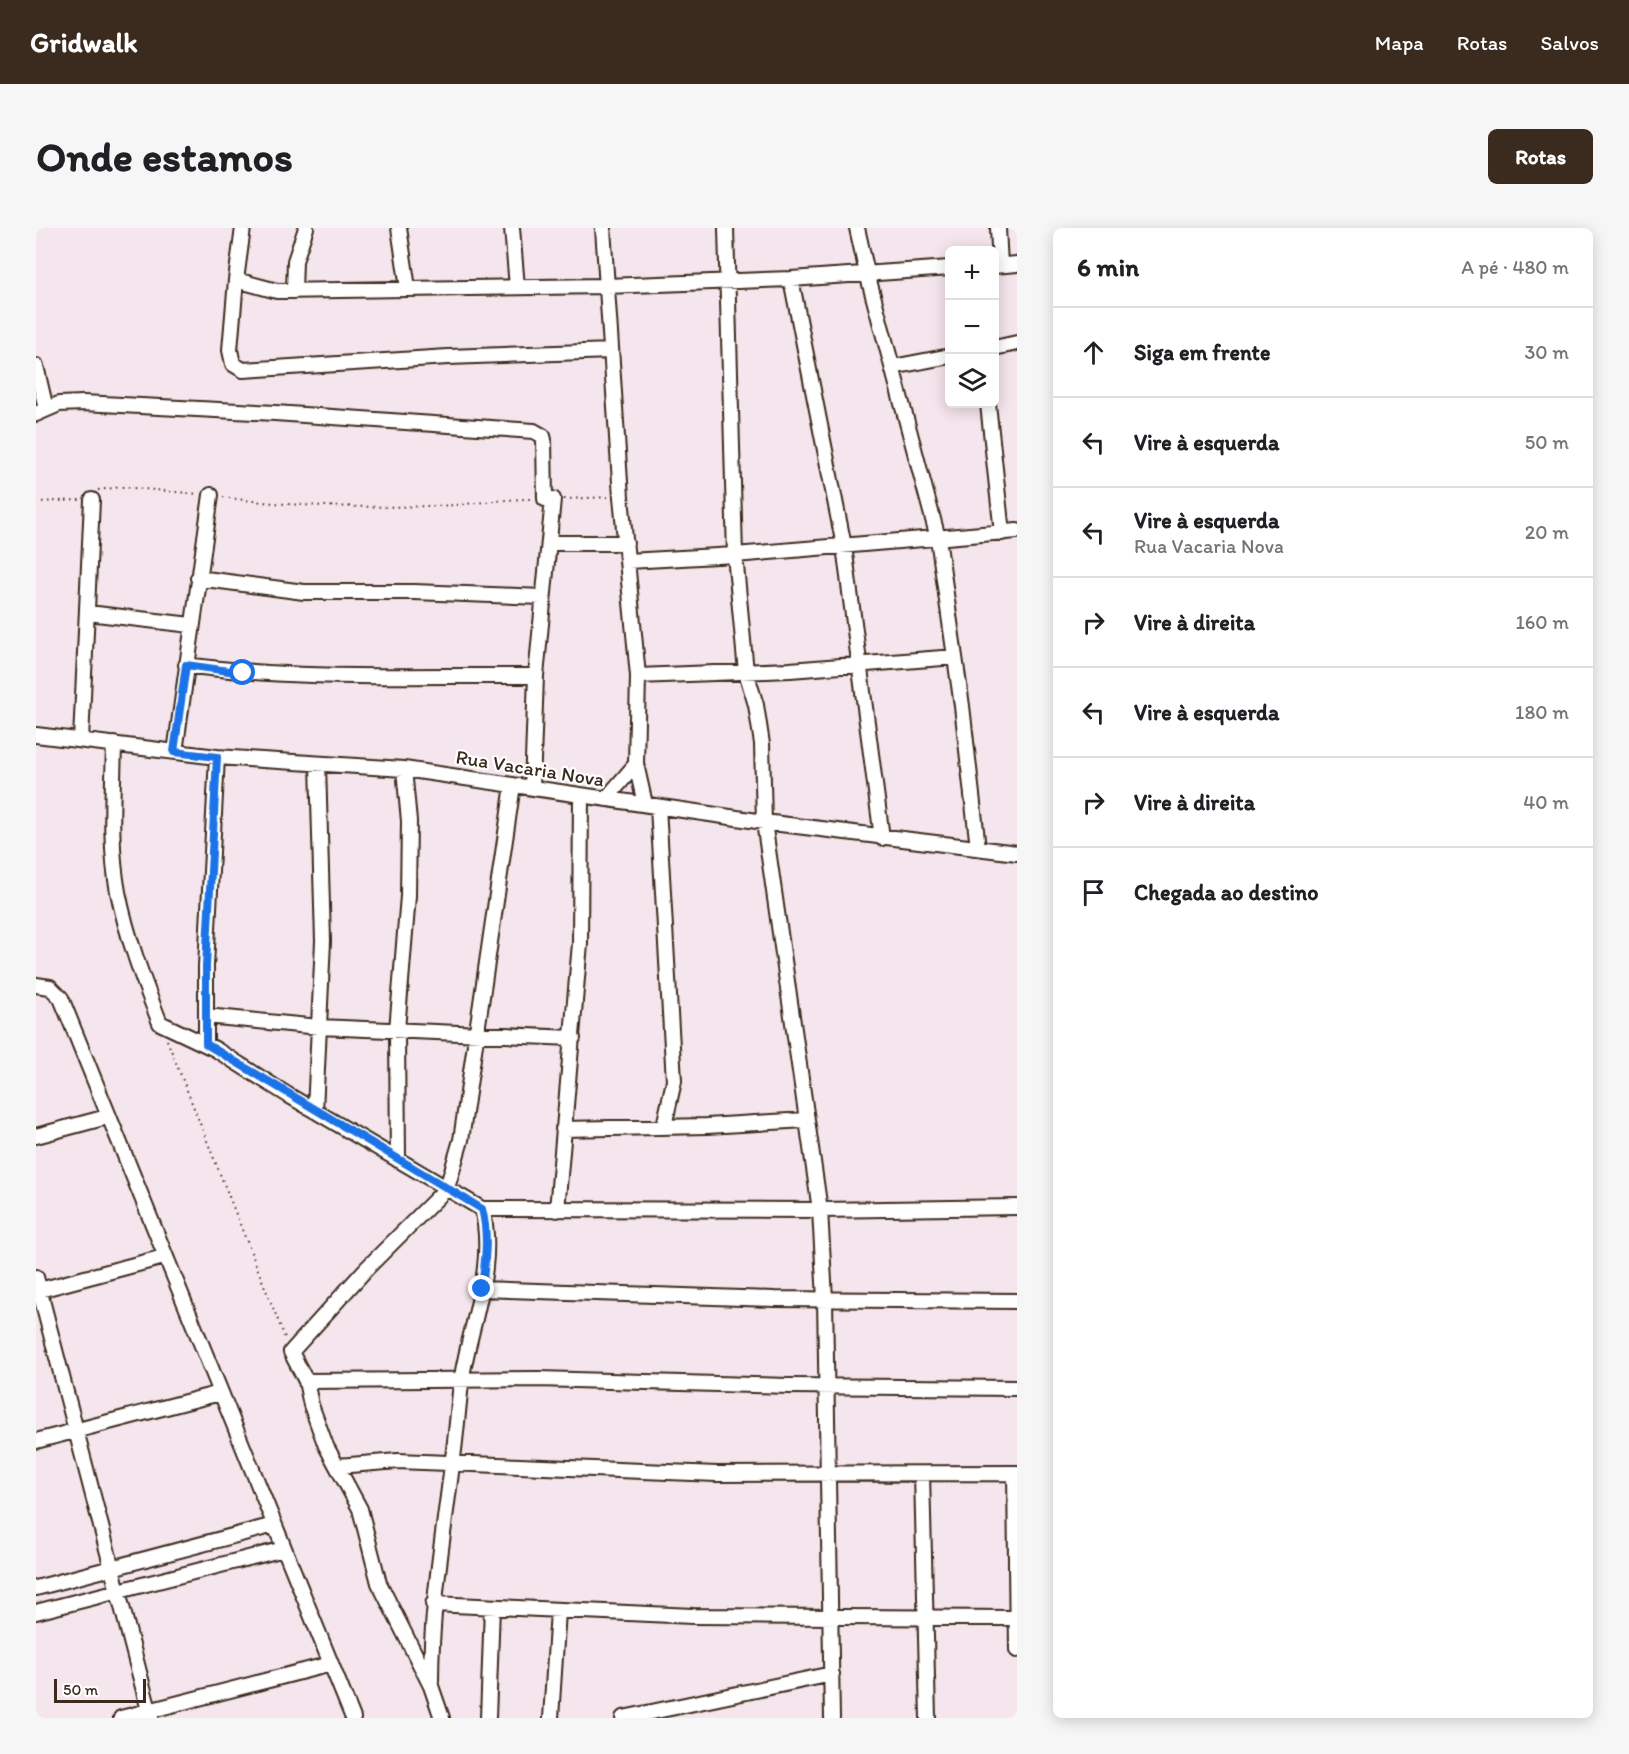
<!DOCTYPE html>
<html lang="pt">
<head>
<meta charset="utf-8">
<style>
  :root { --surface:#fff; --page:#f6f6f6; --text:#202124; --muted:#757577; --line:#e0e0e0; --accent:#3b2a1e }
  body { margin:0; font-family:Itim,sans-serif; background:var(--page); color:var(--text) }
  .controls { position:absolute; right:18px; top:18px; display:grid; overflow:hidden; border-radius:9px; box-shadow:0 3px 15px #0003 }
  .controls button { width:54px; height:54px; display:grid; place-items:center; padding:0; border:0; border-bottom:2px solid var(--line); background:var(--surface); color:var(--text); font:30px sans-serif }
  .scale { position:absolute; left:18px; bottom:15px; width:92px; box-sizing:border-box; padding-left:6px; border:3px solid #3b2a1e; border-top:0; font-size:16px; line-height:21px; white-space:nowrap; color:#3b2a1e; -webkit-text-stroke:4px #fff; paint-order:stroke }
  .stop { position:absolute; width:18px; height:18px; margin:-14px; border:4px solid #1a73e8; border-radius:50%; background:#fff }
  .stop.end { background:#1a73e8; border-color:#fff; box-shadow:0 2px 6px #0008 }
  .list { margin:0; padding:0; list-style:none }
  h2 { display:flex; justify-content:space-between; align-items:center; height:78px; margin:0; padding:0 24px; font-size:26px }
  h2 small { font-size:20px; font-weight:400; color:var(--muted) }
  .list li { display:grid; grid-template-columns:39px 1fr auto; gap:18px; align-items:center; box-sizing:border-box; height:90px; padding:0 24px; border-top:2px solid var(--line) }
  .list b { display:block; font-size:22px; white-space:nowrap }
  .list p { margin:0; font-size:20px; white-space:nowrap; color:var(--muted) }
  .list em { font-size:20px; font-style:normal; color:var(--muted) }
  .icon { flex:none; width:33px; height:33px; fill:none; stroke:currentColor; stroke-width:2; stroke-linecap:round; stroke-linejoin:round }
  .map { position:relative; flex:none; width:981px; height:1490px; overflow:hidden; border-radius:9px }
  header { display:flex; align-items:center; gap:36px; box-sizing:border-box; height:84px; padding:0 30px; background:var(--accent); color:#fff }
  header strong { font-size:28px }
  nav { display:flex; gap:33px; margin-inline-start:auto; font-size:21px }
  .intro { display:flex; align-items:center; justify-content:space-between; box-sizing:border-box; height:144px; padding:0 36px }
  h1 { margin:0; font-size:42px }
  .button { padding:15px 27px; border-radius:9px; background:var(--accent); color:#fff; font-size:21px; font-weight:700 }
  main { display:flex; gap:36px; padding:0 36px }
  aside { flex:1; background:var(--surface); border-radius:9px; box-shadow:0 3px 15px #0003 }
  .map>svg:first-child { display:block }
</style>
</head>
<body>
<header>
<strong>Gridwalk</strong>
<nav><a>Mapa</a><a>Rotas</a><a>Salvos</a></nav>
</header>
<div class="intro"><h1>Onde estamos</h1><a class="button">Rotas</a></div>
<main>
<div class="map">
<svg width="981" height="1490" viewBox="0 0 981 1490">
  <rect width="100%" height="100%" fill="#f5e5ec"/>
  <filter id="ink" filterUnits="userSpaceOnUse"><feTurbulence type="fractalNoise" baseFrequency=".0167" numOctaves="2"/><feDisplacementMap in="SourceGraphic" scale="12" xChannelSelector="R" yChannelSelector="G"/><feConvolveMatrix kernelMatrix="1 2 1 2 8 2 1 2 1" color-interpolation-filters="sRGB"/></filter>
  <g filter="url(#ink)">
    <g fill="none" stroke-linecap="round" stroke-linejoin="round">
      <!-- minor casing -->
      <g stroke="#3b2a1e" stroke-width="18">
        <path id="minor" d="M207,0L200,52L241,63L570,58L755,51L914,40
          M363,0L372,60
          M476,0L481,59
          M567,0L585,269L602,448L600,536L609,576
          M690,0L699,327L710,444L720,477L726,516L728,594L784,982L789,1071L796,1490
          M821,0L831,45L902,310L926,478L942,620
          M962,0L964,37
          M958,38L981,36
          M755,51L808,318L846,610
          M200,52L194,122L197,136L207,142L412,129L575,123
          M258,63L259,33L270,0
          M958,120L981,115
          M0,138L10,181
          M857,139L914,128
          M952,176L966,305
          M0,186L23,176L47,175L239,185L498,203L507,208L508,212L509,271
          M513,315H590
          M592,333L699,327L981,303
          M162,350L268,364H378L507,369
          M52,385L155,397
          M150,437C266,453 383,447 500,448
          M602,448L754,442L919,429
          M0,507L181,529L368,541L728,594L981,625
          M45,512L56,272
          M78,516C77,565 73,616 82,664C91,709 107,752 124,795L179,821L252,867L446,981L784,982L981,979
          M139,524L175,267
          M181,529L170,738V788L283,799L537,810
          M496,560L500,448L517,271
          M570,571L600,536
          M622,579L638,853L628,898
          M0,757L14,759L25,770L317,1490
          M170,788V816
          M279,883L287,713L282,536
          M527,901L671,898L770,892
          M0,908L71,889
          M362,932L361,802L372,668L373,593L368,541
          M521,982L544,715L545,567
          M0,1049L115,1490
          M446,1061L738,1071L981,1073
          M0,1063L128,1029
          M270,1153L502,1151L753,1158L981,1160
          M0,1213L184,1165
          M302,1238L362,1233L681,1246L981,1245
          M979,1245L981,1422
          M886,1246L892,1490
          M0,1360L238,1297
          M397,1376L657,1388L981,1390
          M0,1384L248,1321
          M395,1453C395,1380 407,1309 416,1237C420,1210 422,1182 425,1155C433,1098 461,1039 446,981
          M85,1490L295,1436
          M406,1490L395,1458L343,1355L324,1281L290,1218L275,1177L270,1153L255,1124L331,1040L411,960L425,912L477,557
          M452,1490L456,1379
          M515,1490L522,1383
          M587,1490L796,1446"/>
      </g>
      <!-- path -->
      <path stroke="#3b2a1e" stroke-width="2" stroke-dasharray="1.5 4.5" stroke-linecap="butt" d="M62,262L86,259L163,266
        M187,269C250,279 330,280 394,278C428,278 461,271 495,271
        M528,271L573,269
        M0,274L44,272
        M131,812L249,1110"/>
      <!-- minor -->
      <use href="#minor" stroke="#fff" stroke-width="14"/>
    </g>
  </g>
  <g fill="none" stroke-linecap="round" stroke-linejoin="round" filter="url(#ink)">
    <!-- route -->
    <path stroke="#1a73e8" stroke-width="8" d="M207,445L150,437L138,524L181,529L170,738V816L446,981C453,1008 449,1033 446,1061"/>
  </g>
  <g text-anchor="middle" dominant-baseline="central" stroke-width="4.5" stroke-linejoin="round" paint-order="stroke">
    <!-- street labels -->
    <g font-size="20" fill="#3b2a1e" stroke="#fff">
      <text transform="translate(494 540) rotate(9)">Rua Vacaria Nova</text>
    </g>
  </g>
</svg>
<div class="controls">
<button>+</button>
<button>−</button>
<button><svg class="icon" aria-label="layers" viewBox="0 0 24 24"><path d="M12 4l9 5-9 5-9-5zM3 14l9 5 9-5"/></svg></button>
</div>
<div class="scale">50 m</div>
<div class="stop" style="left:207px;top:445px"></div>
<div class="stop end" style="left:446px;top:1061px"></div>
</div>
<aside>
<h2>6 min<small>A pé · 480 m</small></h2>
<ul class="list">
<li><svg class="icon" aria-label="ahead" viewBox="0 0 24 24"><path d="M12 20V5M6 11l6-6 6 6"/></svg><div><b>Siga em frente</b></div><em>30 m</em></li>
<li><svg class="icon" aria-label="left" viewBox="0 0 24 24"><path d="M17 20v-9H6M10 6l-5 5 5 5"/></svg><div><b>Vire à esquerda</b></div><em>50 m</em></li>
<li><svg class="icon" aria-label="left" viewBox="0 0 24 24"><path d="M17 20v-9H6M10 6l-5 5 5 5"/></svg><div><b>Vire à esquerda</b><p>Rua Vacaria Nova</p></div><em>20 m</em></li>
<li><svg class="icon" aria-label="right" viewBox="0 0 24 24"><path d="M7 20v-9h11M14 6l5 5-5 5"/></svg><div><b>Vire à direita</b></div><em>160 m</em></li>
<li><svg class="icon" aria-label="left" viewBox="0 0 24 24"><path d="M17 20v-9H6M10 6l-5 5 5 5"/></svg><div><b>Vire à esquerda</b></div><em>180 m</em></li>
<li><svg class="icon" aria-label="right" viewBox="0 0 24 24"><path d="M7 20v-9h11M14 6l5 5-5 5"/></svg><div><b>Vire à direita</b></div><em>40 m</em></li>
<li><svg class="icon" aria-label="arrive" viewBox="0 0 24 24"><path d="M6 21V4h12l-3 4 3 4H6"/></svg><div><b>Chegada ao destino</b></div></li>
</ul>
</aside>
</main>
</body>
</html>
